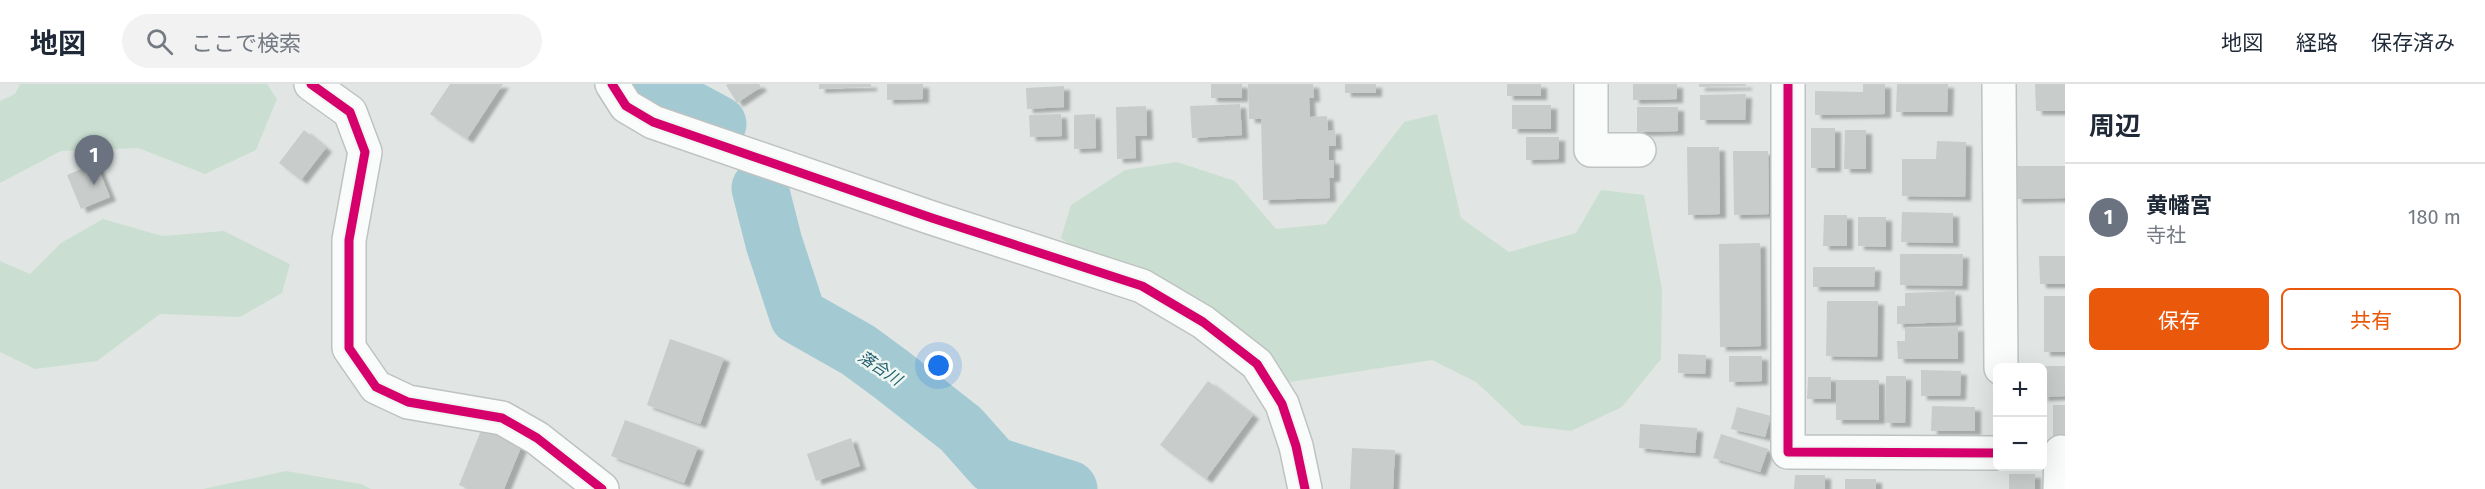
<!DOCTYPE html>
<html lang="ja">
<head>
<meta charset="utf-8">
<style>
  :root { --surface:#fff; --page:#f2f2f3; --text:#1f2937; --muted:#747a83; --line:#e0e1e3; --accent:#ea580c }
  body { margin:0; font-family:"Fira Sans","Noto Sans JP",sans-serif; background:var(--page); color:var(--text) }
  .controls { position:absolute; right:18px; bottom:18px; display:grid; overflow:hidden; border-radius:9px; box-shadow:0 6px 24px #0002 }
  .controls button { width:54px; height:54px; display:grid; place-items:center; padding:0; border:0; border-bottom:2px solid var(--line); background:var(--surface); color:var(--text); font:30px sans-serif }
  .you { position:absolute; left:939px; top:282px; width:21px; height:21px; margin:-15px; border:4px solid #fff; border-radius:50%; background:#1a73e8; box-shadow:0 0 0 9px #1a73e833 }
  .badge { display:grid; place-items:center; width:39px; height:39px; border-radius:50%; background:var(--accent); color:#fff; font-size:20px; font-weight:700 }
  .pin { position:absolute; translate:-50% -50px; filter:drop-shadow(0 2px 3px #0008) }
  .pin::after { content:''; position:absolute; top:32px; width:21px; height:18px; background:inherit; clip-path:polygon(0 0,100% 0,50% 100%) }
  .list { margin:0; padding:0; list-style:none }
  h2 { display:flex; justify-content:space-between; align-items:center; height:78px; margin:0; padding:0 24px; font-size:26px }
  h2 small { font-size:20px; font-weight:400; color:var(--muted) }
  .list li { display:grid; grid-template-columns:39px 1fr auto; gap:18px; align-items:center; box-sizing:border-box; height:108px; padding:0 24px; border-top:2px solid var(--line) }
  .list b { display:block; font-size:22px; white-space:nowrap }
  .list p { margin:0; font-size:20px; white-space:nowrap; color:var(--muted) }
  .list em { font-size:20px; font-style:normal; color:var(--muted) }
  .actions { display:flex; gap:12px; padding:18px 24px }
  .actions a { flex:1; padding:14px 0; border:2px solid var(--accent); border-radius:9px; text-align:center; font-size:21px; color:var(--accent) }
  .actions .main { background:var(--accent); color:#fff }
  .icon { flex:none; width:33px; height:33px; fill:none; stroke:currentColor; stroke-width:2; stroke-linecap:round; stroke-linejoin:round }
  .map { position:relative; flex:none; width:2065px; height:405px; overflow:hidden }
  header { display:flex; align-items:center; gap:36px; box-sizing:border-box; height:84px; padding:0 30px; background:var(--surface); border-bottom:2px solid var(--line) }
  header strong { font-size:28px }
  nav { display:flex; gap:33px; margin-inline-start:auto; font-size:21px }
  .search { width:420px; height:54px; background:var(--page); display:flex; align-items:center; gap:15px; box-sizing:border-box; padding:0 21px; border-radius:33px; color:var(--muted); font-size:22px }
  main { display:flex }
  aside { flex:1; background:var(--surface) }
  .map>svg:first-child { display:block }
</style>
</head>
<body>
<header>
<strong>地図</strong>
<div class="search"><svg class="icon" aria-label="search" viewBox="0 0 24 24"><circle cx="10" cy="10" r="6"/><path d="M15 15l6 6"/></svg>ここで検索</div>
<nav><a>地図</a><a>経路</a><a>保存済み</a></nav>
</header>
<main>
<div class="map">
<svg width="2065" height="405" viewBox="0 0 2065 405">
  <defs>
    <filter id="shadow"><feDropShadow dx="6" dy="4" stdDeviation="1.5" flood-color="#0004"/></filter>
  </defs>
  <rect width="100%" height="100%" fill="#e1e6e4"/>
  <!-- green -->
  <path fill="#cadfd1" d="M20,0H267L277,15L256,66L205,90L138,64L61,67L0,99V17L15,10Z
    M1437,30L1461,134L1509,168L1576,149L1601,106L1644,111L1662,205L1661,275L1622,323L1571,347L1522,341L1476,298L1432,276L1290,298L1260,270L1091,177L1061,154L1071,121L1125,86L1177,78L1235,97L1276,145L1326,140L1404,38Z
    M103,135L162,152L224,147L290,180L282,209L240,233L160,230L97,277L35,285L0,268V177L30,190L61,159Z
    M286,387L361,400L371,405H203Z"/>
  <g fill="none" stroke-linecap="round" stroke-linejoin="round">
    <!-- river -->
    <path stroke="#a3cad2" stroke-width="57" d="M641,0L653,12L679,19L718,40
      M760,104L774,159L798,232L858,266L892,291L961,345L993,381L1069,405"/>
  </g>
  <!-- building -->
  <path fill="#c8cdcb" filter="url(#shadow)" d="M450,0H503L467,55L430,30Z
    M728,0H759L761,3L737,19L726,1Z
    M819,0H871V3L819,5Z
    M887,0H923V15L887,16Z
    M1211,0H1242V14H1211Z
    M1248,0H1313L1314,14H1309L1310,33L1327,32L1328,47L1335,46L1336,62H1329V76H1334V94H1329L1330,114L1263,116L1261,35H1249Z
    M1345,0H1376V9H1345Z
    M1507,0H1541V12H1507Z
    M1633,0H1677V15L1633,16Z
    M1699,0H1746V2L1699,3Z
    M1863,0H1885V30L1815,31V7L1863,8Z
    M1897,0H1948L1947,28H1896Z
    M2035,0H2065V27H2036Z
    M1064,2V23L1027,25L1026,4Z
    M1746,10L1745,36H1700V11Z
    M1240,20L1242,51L1192,54L1190,22Z
    M1512,21H1551V45H1512Z
    M1146,22L1147,52H1135L1136,74L1117,75L1116,23Z
    M1637,23H1678V47L1637,48Z
    M1061,30L1062,52L1030,53L1029,31Z
    M1095,30L1096,64L1074,65V31Z
    M1811,44H1835V84H1811Z
    M304,46L326,64L301,96L279,79Z
    M1845,46H1866V85H1844Z
    M1526,53H1559V75L1526,76Z
    M1937,57L1966,58L1965,113L1902,112V75H1936Z
    M1687,63H1719L1720,130L1688,131Z
    M1733,67H1768L1769,130L1734,131Z
    M96,79L110,113L81,125L67,91Z
    M2016,82H2065V114L2016,115Z
    M1902,128L1953,129V159L1901,158Z
    M1824,131H1847V162H1823Z
    M1858,133H1886V163L1858,162Z
    M1760,159L1761,262L1720,263L1719,160Z
    M1900,170H1963L1962,202L1900,201Z
    M2039,172H2065V200H2040Z
    M1813,183H1875L1874,203H1813Z
    M1955,207L1956,238L1897,240V222H1905V209Z
    M2044,212H2065V268H2044Z
    M1827,217H1878L1877,273L1826,272Z
    M1958,243V275H1898L1897,257H1905V244Z
    M670,255L724,274L700,340L647,321Z
    M1678,270L1706,271L1705,290L1678,289Z
    M1729,272H1762V297L1729,298Z
    M2042,282H2065V312L2042,313Z
    M1921,286L1961,287L1960,312H1921Z
    M1886,292H1906L1905,339H1885Z
    M1808,293H1831V315H1807Z
    M1836,296H1879V336H1836Z
    M1208,297L1253,331L1206,395L1160,361Z
    M2053,321H2065V351L2053,352Z
    M1932,322L1975,323V347H1931Z
    M1737,323L1771,332L1765,353L1731,345Z
    M625,336L698,363L684,399L611,372Z
    M1640,340L1697,344L1695,369L1639,364Z
    M482,344L522,361L504,405H468L459,401Z
    M1721,350L1768,365L1760,388L1713,374Z
    M851,354L860,382L816,397L807,370Z
    M1352,364L1395,366L1393,405H1350Z
    M2009,390H2035V405H2009Z
    M1795,391H1825V405H1794Z
    M1845,395H1876V405H1845Z"/>
  <g fill="none" stroke-linecap="round" stroke-linejoin="round">
    <!-- minor casing -->
    <g stroke="#bec3c1" stroke-width="36">
      <path id="minor" d="M311,0L350,28L365,68L349,156V264L376,303L408,318L502,334L537,354L602,405
        M612,0L626,22L653,38L932,134L1142,202L1203,238L1257,280L1282,320L1296,362L1305,405
        M1591,0V66H1639
        M1788,0V368L1998,369
        M1999,0L2001,284
        M2060,405L2061,368"/>
    </g>
    <!-- minor -->
    <use href="#minor" stroke="#fafbfb" stroke-width="33"/>
    <!-- cycleway casing -->
    <g stroke="#eef6f2" stroke-width="13">
      <path id="cycleway" d="M311,0L350,28L365,68L349,156V264L376,303L408,318L502,334L537,354L602,405
        M612,0L626,22L653,38L932,134L1142,202L1203,238L1257,280L1282,320L1296,362L1305,405
        M1788,0V368L1998,369"/>
    </g>
    <!-- cycleway -->
    <use href="#cycleway" stroke="#d6006c" stroke-width="9"/>
  </g>
  <g text-anchor="middle" dominant-baseline="central" stroke-width="5" stroke-linejoin="round" paint-order="stroke">
    <!-- water labels -->
    <g font-size="16" font-style="italic" fill="#205e6e" stroke="#eef6f2">
      <text transform="translate(880 284) rotate(34)">落合川</text>
    </g>
  </g>
</svg>
<div class="controls">
<button>+</button>
<button>−</button>
</div>
<div class="you"></div>
<div class="pin badge" style="left:94px;top:101px;background:#6b7280">1</div>
</div>
<aside>
<h2>周辺<small></small></h2>
<ul class="list">
<li><span class="badge" style="background:#6b7280">1</span><div><b>黄幡宮</b><p>寺社</p></div><em>180 m</em></li>
</ul>
<div class="actions"><a class="main">保存</a><a>共有</a></div>
</aside>
</main>
</body>
</html>
